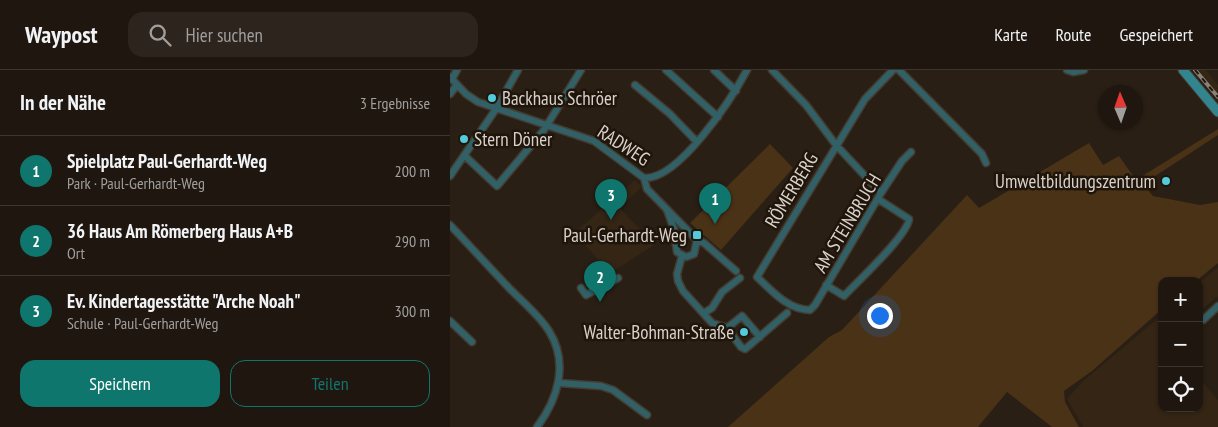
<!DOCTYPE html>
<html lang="de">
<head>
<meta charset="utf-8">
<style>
  :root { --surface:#1f170f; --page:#2c241d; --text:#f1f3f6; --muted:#a19f9e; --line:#3c362f; --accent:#0f766e }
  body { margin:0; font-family:"PT Sans Narrow",sans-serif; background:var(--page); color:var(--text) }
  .controls { position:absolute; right:15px; bottom:15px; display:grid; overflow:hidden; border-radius:10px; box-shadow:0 1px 4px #0004 }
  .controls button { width:45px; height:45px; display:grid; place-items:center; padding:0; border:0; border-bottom:1px solid var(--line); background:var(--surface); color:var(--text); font:25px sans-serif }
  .compass { position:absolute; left:648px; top:15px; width:45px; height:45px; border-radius:50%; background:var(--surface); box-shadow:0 1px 4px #0004; rotate:358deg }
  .you { position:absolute; left:429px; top:245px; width:18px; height:18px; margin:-12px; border:4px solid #fff; border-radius:50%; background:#1a73e8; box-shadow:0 0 0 8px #1a73e833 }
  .badge { display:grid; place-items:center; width:32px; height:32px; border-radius:50%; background:var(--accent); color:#fff; font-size:16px; font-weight:700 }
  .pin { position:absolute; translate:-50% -41px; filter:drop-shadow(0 1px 2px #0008) }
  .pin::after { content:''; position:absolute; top:26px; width:18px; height:15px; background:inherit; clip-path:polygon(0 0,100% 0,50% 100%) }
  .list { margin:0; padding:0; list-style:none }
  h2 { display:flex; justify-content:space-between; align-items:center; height:65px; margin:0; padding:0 20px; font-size:21px }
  h2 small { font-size:16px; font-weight:400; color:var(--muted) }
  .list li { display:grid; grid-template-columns:32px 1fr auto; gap:15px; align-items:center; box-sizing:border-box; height:70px; padding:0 20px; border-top:1px solid var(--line) }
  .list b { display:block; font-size:19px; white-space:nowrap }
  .list p { margin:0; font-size:16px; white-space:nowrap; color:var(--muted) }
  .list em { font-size:16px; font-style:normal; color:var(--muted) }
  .actions { display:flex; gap:10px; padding:15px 20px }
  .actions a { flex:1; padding:11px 0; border:1px solid var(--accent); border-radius:15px; text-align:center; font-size:18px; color:var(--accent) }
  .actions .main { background:var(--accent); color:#fff }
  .icon { flex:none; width:28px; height:28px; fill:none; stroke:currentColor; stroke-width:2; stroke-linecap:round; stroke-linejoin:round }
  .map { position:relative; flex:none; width:768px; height:357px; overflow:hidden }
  header { display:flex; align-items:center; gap:30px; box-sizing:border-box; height:70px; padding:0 25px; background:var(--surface); border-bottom:1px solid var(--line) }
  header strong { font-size:24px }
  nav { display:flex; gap:28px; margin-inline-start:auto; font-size:18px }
  .search { width:350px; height:45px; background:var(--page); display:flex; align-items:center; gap:12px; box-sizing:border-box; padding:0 18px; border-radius:15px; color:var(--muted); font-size:19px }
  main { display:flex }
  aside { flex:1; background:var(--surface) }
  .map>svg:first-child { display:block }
</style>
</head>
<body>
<header>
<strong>Waypost</strong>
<div class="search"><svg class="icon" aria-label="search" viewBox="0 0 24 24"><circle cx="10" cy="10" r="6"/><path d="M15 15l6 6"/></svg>Hier suchen</div>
<nav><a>Karte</a><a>Route</a><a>Gespeichert</a></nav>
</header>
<main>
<aside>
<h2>In der Nähe<small>3 Ergebnisse</small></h2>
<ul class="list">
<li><span class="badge">1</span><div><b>Spielplatz Paul-Gerhardt-Weg</b><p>Park · Paul-Gerhardt-Weg</p></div><em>200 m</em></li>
<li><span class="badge">2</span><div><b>36 Haus Am Römerberg Haus A+B</b><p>Ort</p></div><em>290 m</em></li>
<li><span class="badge">3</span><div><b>Ev. Kindertagesstätte &quot;Arche Noah&quot;</b><p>Schule · Paul-Gerhardt-Weg</p></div><em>300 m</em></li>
</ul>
<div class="actions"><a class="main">Speichern</a><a>Teilen</a></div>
</aside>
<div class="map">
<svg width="768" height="357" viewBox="0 0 768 357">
  <rect width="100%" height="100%" fill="#291f14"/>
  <!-- built -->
  <path fill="#342515" d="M742,0H756L768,15V32Z
    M185,110L192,117L170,138L205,175L160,203L124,163Z
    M768,197V226L749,242V213Z
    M712,245V338H749V308L768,330V357H633L617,329L632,312Z"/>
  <!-- green -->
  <path fill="#4a3217" d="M768,59V65L693,114L703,126L750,135L768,132V193L746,211H712V239L642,301L614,321L615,332L629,357H602L557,322L528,357H278L379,267L392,260L517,125L529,138L639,73L653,95L669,86L686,110Z
    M320,74L343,98L271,180L240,153Z"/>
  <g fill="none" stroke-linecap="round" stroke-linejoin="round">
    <!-- minor casing -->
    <g stroke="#453c31" stroke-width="9">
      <path id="minor" d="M216,0L268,47
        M264,0L286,21
        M322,0L356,35L386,75L431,123
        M443,0L415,29L307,207C322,221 338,240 360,240L365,235L431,123L452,91L461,82
        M449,0L532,84L536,93
        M617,0L623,2L634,0
        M0,7L16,24L28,32L144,71L194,108C229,110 282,28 297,0
        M2,9L7,0
        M185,15L220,44L246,71
        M0,24L7,15
        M15,86L47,116L94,60L131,0
        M0,106L46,39L68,0
        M194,108L197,119L247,170L244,184L236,187L227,182L224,159L217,140
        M0,155C20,176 40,198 60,219C73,232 89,245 99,261C119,293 108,329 87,357
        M247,170L254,173L286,201
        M232,186L227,204L228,211L233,221L262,253L277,258L291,277L295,279L300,275L337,243
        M376,215L394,226C407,212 458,165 459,149L428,129
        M131,218L136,225L168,208
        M254,243L262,238L272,222L290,208
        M753,250L768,236
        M0,251L22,272
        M277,258L292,246L310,267
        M109,313L151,316L163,320L197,345"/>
    </g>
    <!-- secondary casing -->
    <g stroke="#453c31" stroke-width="11">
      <path id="secondary" d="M733,0L768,42"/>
    </g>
    <!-- minor -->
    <use href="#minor" stroke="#316167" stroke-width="6"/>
    <!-- secondary -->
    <use href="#secondary" stroke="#32858f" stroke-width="9"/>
    <!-- rail casing -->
    <g stroke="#898178" stroke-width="4">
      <path id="rail" d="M745,0L768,27"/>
    </g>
    <!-- rail -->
    <use href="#rail" stroke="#1f150b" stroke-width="2" stroke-dasharray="5.5" stroke-linecap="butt"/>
  </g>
  <!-- markers -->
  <g fill="#53cbda" stroke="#1f150b" stroke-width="2">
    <circle cx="42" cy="28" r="5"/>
    <circle cx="14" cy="69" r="5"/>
    <circle cx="716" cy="111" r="5"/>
    <rect x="242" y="160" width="10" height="10" rx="2.5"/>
    <circle cx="294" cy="262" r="5"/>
  </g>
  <g text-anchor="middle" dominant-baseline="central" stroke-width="5" stroke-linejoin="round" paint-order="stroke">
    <!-- poi labels -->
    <g font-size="19" fill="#d9d2cb" stroke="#1f150b" text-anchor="end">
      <text x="52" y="28" text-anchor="start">Backhaus Schröer</text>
      <text x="24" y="69" text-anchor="start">Stern Döner</text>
      <text x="706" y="111">Umweltbildungszentrum</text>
      <text x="237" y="165">Paul-Gerhardt-Weg</text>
      <text x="284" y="262">Walter-Bohman-Straße</text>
    </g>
    <!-- street labels -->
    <g font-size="19" fill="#d9d2cb" stroke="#1f150b">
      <text transform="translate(174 75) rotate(33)">RADWEG</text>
      <text transform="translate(341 120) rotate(-59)">RÖMERBERG</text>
      <text transform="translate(397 153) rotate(-59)">AM STEINBRUCH</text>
    </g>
  </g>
</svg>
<div class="controls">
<button>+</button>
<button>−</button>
<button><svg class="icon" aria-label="locate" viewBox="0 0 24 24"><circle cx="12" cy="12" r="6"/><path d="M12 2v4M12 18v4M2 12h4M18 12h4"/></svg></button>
</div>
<svg class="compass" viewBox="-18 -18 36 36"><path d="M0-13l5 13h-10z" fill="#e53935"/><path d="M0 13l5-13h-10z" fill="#a19f9e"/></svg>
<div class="you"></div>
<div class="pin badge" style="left:265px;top:154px">1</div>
<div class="pin badge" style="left:150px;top:232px">2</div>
<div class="pin badge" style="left:161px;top:150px">3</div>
</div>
</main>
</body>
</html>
